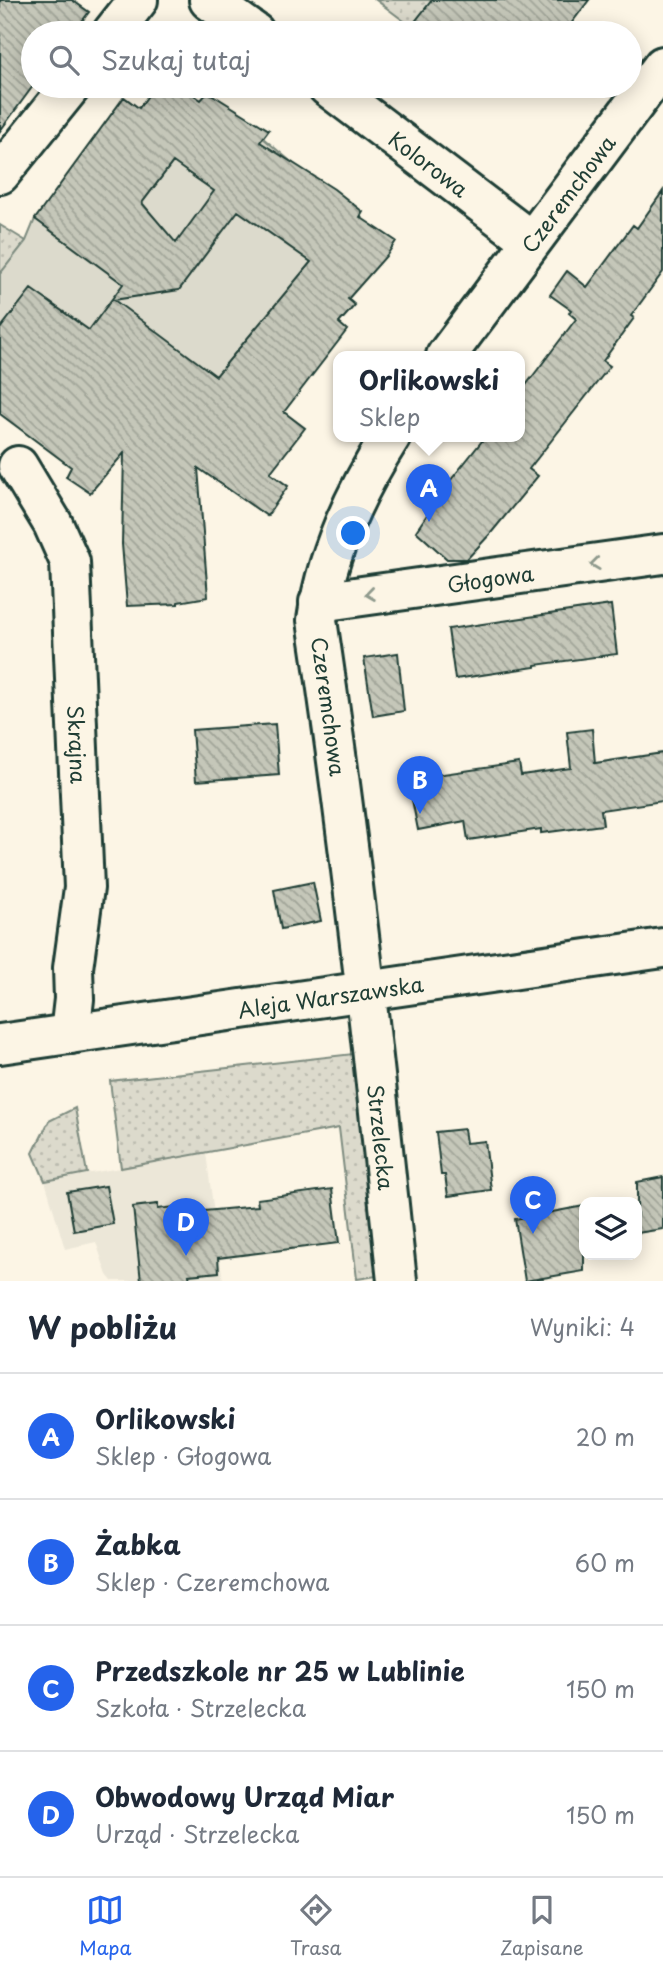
<!DOCTYPE html>
<html lang="pl">
<head>
<meta charset="utf-8">
<style>
  :root { --surface:#fff; --page:#f6f6f7; --text:#1f2937; --muted:#747a83; --line:#e0e1e3; --accent:#2563eb }
  body { margin:0; font-family:"Playpen Sans",sans-serif; background:var(--page); color:var(--text) }
  .controls { position:absolute; right:21px; bottom:21px; display:grid; overflow:hidden; border-radius:14px; box-shadow:0 4px 18px #0003 }
  .controls button { width:63px; height:63px; display:grid; place-items:center; padding:0; border:0; border-bottom:2px solid var(--line); background:var(--surface); color:var(--text); font:35px sans-serif }
  .you { position:absolute; left:354px; top:534px; width:24px; height:24px; margin:-18px; border:5px solid #fff; border-radius:50%; background:#1a73e8; box-shadow:0 0 0 10px #1a73e833 }
  .badge { display:grid; place-items:center; width:46px; height:46px; border-radius:50%; background:var(--accent); color:#fff; font-size:23px; font-weight:700 }
  .pin { position:absolute; translate:-50% -58px; filter:drop-shadow(0 2px 4px #0008) }
  .pin::after { content:''; position:absolute; top:37px; width:24px; height:21px; background:inherit; clip-path:polygon(0 0,100% 0,50% 100%) }
  .popup { position:absolute; left:333px; top:351px; width:192px; height:91px; box-sizing:border-box; display:grid; place-content:center; border-radius:14px; background:var(--surface); filter:drop-shadow(0 2px 5px #0005); font-size:23px; white-space:nowrap; color:var(--muted) }
  .popup b { font-size:26px; color:var(--text) }
  .popup::after { content:''; position:absolute; left:50%; top:100%; margin-left:-14px; border:14px solid transparent; border-top-color:var(--surface) }
  .list { margin:0; padding:0; list-style:none }
  h2 { display:flex; justify-content:space-between; align-items:center; height:91px; margin:0; padding:0 28px; font-size:30px }
  h2 small { font-size:23px; font-weight:400; color:var(--muted) }
  .list li { display:grid; grid-template-columns:46px 1fr auto; gap:21px; align-items:center; box-sizing:border-box; height:126px; padding:0 28px; border-top:2px solid var(--line) }
  .list b { display:block; font-size:26px; white-space:nowrap }
  .list p { margin:0; font-size:23px; white-space:nowrap; color:var(--muted) }
  .list em { font-size:23px; font-style:normal; color:var(--muted) }
  .icon { flex:none; width:38px; height:38px; fill:none; stroke:currentColor; stroke-width:2; stroke-linecap:round; stroke-linejoin:round }
  .map { position:relative; flex:none; width:663px; height:1281px; overflow:hidden }
  .search { position:absolute; background:var(--surface); box-shadow:0 4px 18px #0003; left:21px; right:21px; top:21px; height:77px; display:flex; align-items:center; gap:18px; box-sizing:border-box; padding:0 24px; border-radius:38px; color:var(--muted); font-size:26px }
  .sheet { height:595px; background:var(--surface) }
  nav { display:flex; justify-content:space-around; align-items:center; box-sizing:border-box; height:98px; border-top:2px solid var(--line); background:var(--surface); font-size:19px; color:var(--muted) }
  nav a { display:grid; justify-items:center; gap:4px }
  nav .on { color:var(--accent) }
  .map>svg:first-child { display:block }
</style>
</head>
<body>
<div class="map">
<svg width="663" height="1281" viewBox="0 0 663 1281">
  <defs>
    <pattern id="grass-dots" width="8" height="8" patternUnits="userSpaceOnUse" patternTransform="scale(1.75)"><rect width="8" height="8" fill="#dcdacc"/><path d="M2 2h.1M6 6h.1" fill="none" stroke="#bcbcb0" stroke-width="1.8" stroke-linecap="round"/></pattern>
    <pattern id="building-back-hatch" width="6" height="6" patternUnits="userSpaceOnUse" patternTransform="scale(1.75)"><rect width="6" height="6" fill="#c5c7b9"/><path d="M-1 5l2 2M0 0l6 6M5-1l2 2" fill="none" stroke="#9fa397"/></pattern>
  </defs>
  <rect width="100%" height="100%" fill="#fcf5e5"/>
  <filter id="ink" filterUnits="userSpaceOnUse"><feTurbulence type="fractalNoise" baseFrequency=".0143" numOctaves="2"/><feDisplacementMap in="SourceGraphic" scale="14" xChannelSelector="R" yChannelSelector="G"/><feConvolveMatrix kernelMatrix="1 2 1 2 8 2 1 2 1" color-interpolation-filters="sRGB"/></filter>
  <g filter="url(#ink)">
    <!-- built -->
    <path fill="#ece7d8" d="M206,1153L223,1281H112L107,1275L96,1242L65,1249L45,1181Z"/>
    <!-- grass -->
    <path fill="url(#grass-dots)" stroke="#7e8c80" stroke-width="2" d="M376,0H547L523,33H420Z
      M0,225L26,241L0,274Z
      M353,1054L377,1276L357,1279L339,1128L121,1168L110,1081Z
      M75,1108L87,1173L45,1181L33,1153L49,1121Z"/>
    <!-- garden -->
    <path fill="#dcdacc" stroke="#7e8c80" stroke-width="2" d="M263,138L295,165L311,262L216,376L192,409L56,356L80,323L31,290L0,329V274L26,241L35,219L146,208L142,203L182,150L201,169L194,177L203,183L211,180Z"/>
    <!-- building -->
    <path fill="url(#building-back-hatch)" stroke="#1f3d34" stroke-width="2" fill-rule="evenodd" d="M0,0H72L89,12L73,33H33V86L0,131Z
      M432,0H589L564,33H406Z
      M155,86H181L201,100L208,92L269,130L260,142L334,189L363,212L360,217L396,241L387,255L348,299L355,305L339,323L347,330L284,412L305,428L270,473L288,486L267,516L198,468L208,597L178,602V604L127,606L122,544L124,453L90,493L66,477L71,467L0,414V329L31,289L89,330L123,284L35,219L124,97L139,108ZM173,162L214,191L176,243L142,203ZM238,211L311,262L216,376L114,300L179,290Z
      M663,191V272L631,316L634,318L603,361L610,366L529,469L538,476L491,533L467,559H447L416,531L450,481L486,436H520V393L576,319L569,313L571,310L550,295L567,271L587,287L633,225L637,228Z
      M611,605L617,654L535,665V667L455,679L448,629Z
      M398,653L404,711L373,716L364,658Z
      M275,724L279,775L196,781L192,730Z
      M592,729L595,763L663,753V801L601,810L603,825L541,833V829L468,840L465,821L418,830L408,779L519,763L521,775L571,768L567,732Z
      M313,882L321,921L281,929L274,890Z
      M464,1129L466,1143L485,1141L491,1190L448,1196L445,1175H441L436,1132Z
      M663,1177V1229L637,1233V1182Z
      M106,1186L113,1224L74,1231L67,1192Z
      M332,1189L339,1243L218,1258L219,1272L189,1275L190,1281H141L133,1207L158,1204V1209L192,1205L193,1212L258,1206L257,1199Z
      M584,1206V1271L525,1281L515,1219Z"/>
    <g fill="none" stroke-linecap="round" stroke-linejoin="round">
      <!-- minor casing -->
      <g stroke="#1f3d34" stroke-width="44">
        <g id="minor">
          <path d="M209,0L255,33"/>
          <path d="M112,33L138,0"/>
          <path id="s1" d="M327,86L531,241"/>
          <path d="M0,174L71,86"/>
          <path id="s2" d="M446,356L663,66"/>
          <path id="s3" d="M391,436C356,491 326,555 317,620C350,840 374,1060 397,1281"/>
          <path id="s4" d="M18,466L53,524L70,562L84,888L73,968L74,999L70,1034"/>
          <path id="s5" d="M319,602L663,554"/>
          <path id="s6" d="M0,1044L663,948"/>
        </g>
      </g>
      <!-- minor -->
      <use href="#minor" stroke="#fcf5e5" stroke-width="38"/>
    </g>
    <!-- one-way arrows -->
    <defs><path id="oneway-chevron" d="M-2-3.5L2.5 0L-2 3.5" fill="none" stroke-width="1.6" stroke-linecap="round" stroke-linejoin="round" transform="scale(1.75)"/></defs>
    <g stroke="#8e998c">
      <use href="#oneway-chevron" transform="translate(595 564) rotate(173)"/>
      <use href="#oneway-chevron" transform="translate(370 594) rotate(172)"/>
    </g>
  </g>
  <g text-anchor="middle" dominant-baseline="central" stroke-width="5" stroke-linejoin="round" paint-order="stroke">
    <!-- street labels -->
    <g font-size="21" fill="#1f3d34" stroke="#fcf5e5">
      <text stroke="none"><textPath href="#s1" startOffset="128">Kolorowa</textPath></text>
      <text stroke="none"><textPath href="#s2" startOffset="203">Czeremchowa</textPath></text>
      <text stroke="none"><textPath href="#s5" startOffset="173">Głogowa</textPath></text>
      <text stroke="none"><textPath href="#s3" startOffset="287">Czeremchowa</textPath></text>
      <text stroke="none"><textPath href="#s4" startOffset="292">Skrajna</textPath></text>
      <text stroke="none"><textPath href="#s6" startOffset="334">Aleja Warszawska</textPath></text>
      <text stroke="none"><textPath href="#s3" startOffset="721">Strzelecka</textPath></text>
    </g>
  </g>
</svg>
<div class="controls">
<button><svg class="icon" aria-label="layers" viewBox="0 0 24 24"><path d="M12 4l9 5-9 5-9-5zM3 14l9 5 9-5"/></svg></button>
</div>
<div class="you"></div>
<div class="pin badge" style="left:429px;top:522px">A</div>
<div class="popup"><b>Orlikowski</b>Sklep</div>
<div class="pin badge" style="left:420px;top:814px">B</div>
<div class="pin badge" style="left:533px;top:1234px">C</div>
<div class="pin badge" style="left:186px;top:1256px">D</div>
<div class="search"><svg class="icon" aria-label="search" viewBox="0 0 24 24"><circle cx="10" cy="10" r="6"/><path d="M15 15l6 6"/></svg>Szukaj tutaj</div>
</div>
<section class="sheet">
<h2>W pobliżu<small>Wyniki: 4</small></h2>
<ul class="list">
<li><span class="badge">A</span><div><b>Orlikowski</b><p>Sklep · Głogowa</p></div><em>20 m</em></li>
<li><span class="badge">B</span><div><b>Żabka</b><p>Sklep · Czeremchowa</p></div><em>60 m</em></li>
<li><span class="badge">C</span><div><b>Przedszkole nr 25 w Lublinie</b><p>Szkoła · Strzelecka</p></div><em>150 m</em></li>
<li><span class="badge">D</span><div><b>Obwodowy Urząd Miar</b><p>Urząd · Strzelecka</p></div><em>150 m</em></li>
</ul>
</section>
<nav>
<a class="on"><svg class="icon" aria-label="map" viewBox="0 0 24 24"><path d="M3 6l6-2 6 2 6-2v14l-6 2-6-2-6 2zM9 4v14M15 6v14"/></svg>Mapa</a>
<a><svg class="icon" aria-label="directions" viewBox="0 0 24 24"><path d="M12 3l9 9-9 9-9-9zM9 14v-3h6M13 9l2 2-2 2"/></svg>Trasa</a>
<a><svg class="icon" aria-label="saved" viewBox="0 0 24 24"><path d="M7 4h10v16l-5-4-5 4z"/></svg>Zapisane</a>
</nav>
</body>
</html>
